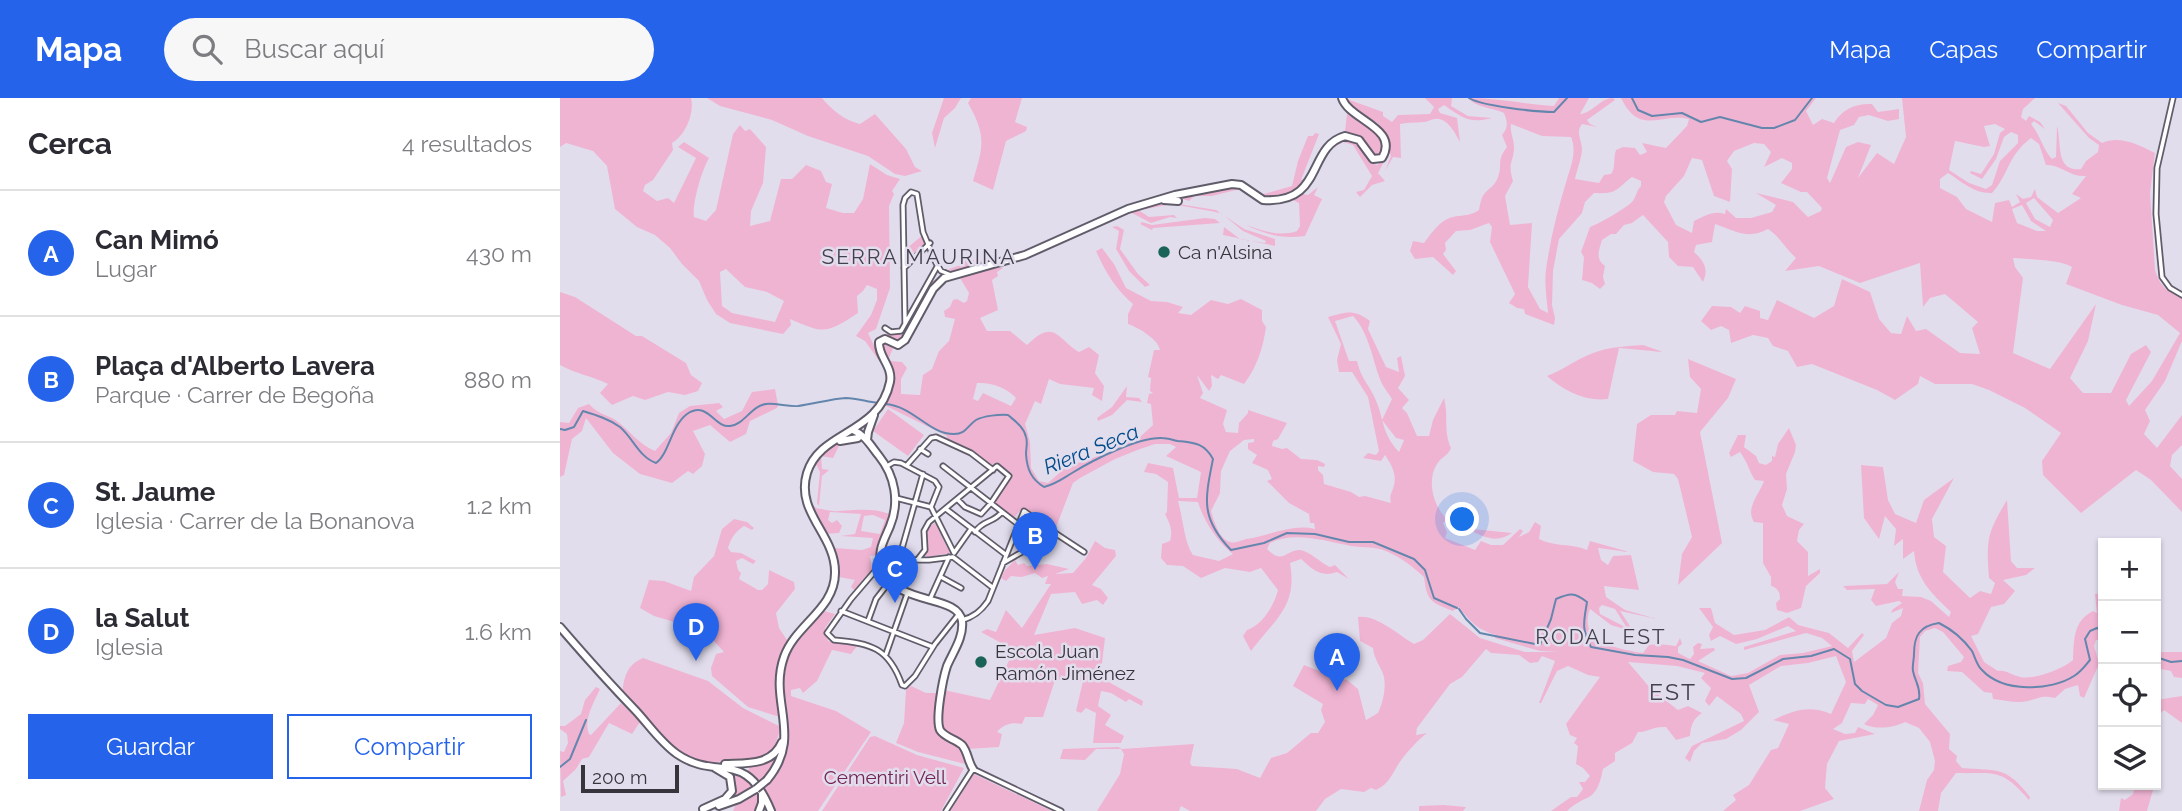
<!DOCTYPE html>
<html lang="es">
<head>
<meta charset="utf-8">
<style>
  :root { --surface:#fff; --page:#f7f7f7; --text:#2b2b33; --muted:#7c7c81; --line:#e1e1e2; --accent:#2563eb }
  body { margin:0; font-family:Raleway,sans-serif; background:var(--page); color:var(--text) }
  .controls { position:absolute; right:21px; bottom:21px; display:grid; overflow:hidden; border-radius:0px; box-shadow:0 2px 5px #0004 }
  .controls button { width:63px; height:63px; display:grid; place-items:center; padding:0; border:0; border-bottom:2px solid var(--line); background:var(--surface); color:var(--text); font:35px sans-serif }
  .scale { position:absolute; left:21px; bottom:18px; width:98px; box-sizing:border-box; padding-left:7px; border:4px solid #37353b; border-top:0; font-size:19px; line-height:24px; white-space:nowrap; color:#37353b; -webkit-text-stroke:5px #e2dded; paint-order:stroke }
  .you { position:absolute; left:903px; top:422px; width:24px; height:24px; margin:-18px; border:5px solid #fff; border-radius:50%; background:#1a73e8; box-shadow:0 0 0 10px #1a73e833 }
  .badge { display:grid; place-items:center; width:46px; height:46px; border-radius:50%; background:var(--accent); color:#fff; font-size:23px; font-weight:700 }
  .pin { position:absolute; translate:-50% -58px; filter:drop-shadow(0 2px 4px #0008) }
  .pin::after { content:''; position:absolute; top:37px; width:24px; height:21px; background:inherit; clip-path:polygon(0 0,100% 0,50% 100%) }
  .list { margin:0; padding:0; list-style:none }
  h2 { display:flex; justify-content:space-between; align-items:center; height:91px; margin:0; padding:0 28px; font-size:30px }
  h2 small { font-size:23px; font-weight:400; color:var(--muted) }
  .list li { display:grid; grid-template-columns:46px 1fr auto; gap:21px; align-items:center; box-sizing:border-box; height:126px; padding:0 28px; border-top:2px solid var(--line) }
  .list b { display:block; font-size:26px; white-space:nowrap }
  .list p { margin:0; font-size:23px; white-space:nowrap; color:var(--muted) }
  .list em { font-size:23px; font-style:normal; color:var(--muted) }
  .actions { display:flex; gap:14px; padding:21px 28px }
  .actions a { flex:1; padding:16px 0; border:2px solid var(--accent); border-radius:0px; text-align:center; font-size:24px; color:var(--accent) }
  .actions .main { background:var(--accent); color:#fff }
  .icon { flex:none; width:38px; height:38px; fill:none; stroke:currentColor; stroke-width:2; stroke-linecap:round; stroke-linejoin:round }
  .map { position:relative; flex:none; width:1622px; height:713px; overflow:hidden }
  header { display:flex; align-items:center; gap:42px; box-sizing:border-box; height:98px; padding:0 35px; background:var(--accent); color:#fff }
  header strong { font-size:33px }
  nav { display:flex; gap:38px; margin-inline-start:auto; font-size:24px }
  .search { width:490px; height:63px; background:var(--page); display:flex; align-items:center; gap:18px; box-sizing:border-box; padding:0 24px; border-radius:38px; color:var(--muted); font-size:26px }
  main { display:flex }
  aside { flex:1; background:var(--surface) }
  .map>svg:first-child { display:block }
</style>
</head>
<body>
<header>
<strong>Mapa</strong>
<div class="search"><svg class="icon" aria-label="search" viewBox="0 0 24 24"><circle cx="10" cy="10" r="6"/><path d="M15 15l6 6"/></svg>Buscar aquí</div>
<nav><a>Mapa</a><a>Capas</a><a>Compartir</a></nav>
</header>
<main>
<aside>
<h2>Cerca<small>4 resultados</small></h2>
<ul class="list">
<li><span class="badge">A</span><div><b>Can Mimó</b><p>Lugar</p></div><em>430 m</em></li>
<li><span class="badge">B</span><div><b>Plaça d'Alberto Lavera</b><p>Parque · Carrer de Begoña</p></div><em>880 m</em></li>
<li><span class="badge">C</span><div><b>St. Jaume</b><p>Iglesia · Carrer de la Bonanova</p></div><em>1.2 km</em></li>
<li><span class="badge">D</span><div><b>la Salut</b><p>Iglesia</p></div><em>1.6 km</em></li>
</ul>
<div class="actions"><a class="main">Guardar</a><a>Compartir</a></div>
</aside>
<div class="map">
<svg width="1622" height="713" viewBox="0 0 1622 713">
  <rect width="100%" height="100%" fill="#e2dded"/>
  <!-- green -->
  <path fill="#f0b4d3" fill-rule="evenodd" d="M0,0H131C135,15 125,38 112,45L113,52L93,82L85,87L83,93L97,103L108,100L114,105L136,60L118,49L124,44L149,60C142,72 132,105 134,119L146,123L156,112L173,36L180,27L185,33L190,31L206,49L203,85L191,113L190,128L210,123L221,81H232L246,67L261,73L266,84L272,86L266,110L283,115H294L303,101L310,66L327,77L340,81L332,93L334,96L329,108L330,190L316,231L308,235L325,271L305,243L296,238L311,217L317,202V191L307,187L303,193L297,198L298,215C266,236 264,236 230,221L231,227L223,236L170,225L156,216L147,202L139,183L122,166L110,150L95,137L77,129L55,111L47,68L33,53L6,45L0,49ZM166,171L185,189L207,194L224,203L215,224L172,215L162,208L160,174Z
    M147,0H262C272,12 284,22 300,26L315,16L346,51L355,69L362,73L345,78L335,76L308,58L248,38L212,22L160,8Z
    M384,0H401L395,10L384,20L375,50L372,35Z
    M411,0H462L455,24L467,29L466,33L446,43L433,92L413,83C423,48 427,39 408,5Z
    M784,0L823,14V18L832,24L838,17L870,16L874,9L865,0H892L891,8L908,18L932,20C909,26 903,20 884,7L878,11L880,15L897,20L900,44C895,35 887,19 875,21C871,21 868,24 864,24C855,25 849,24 840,26L841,60L833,59L825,73L831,58L819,26L790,10Z
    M908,0C937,0 965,6 994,8L999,0H1029L1020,16C1033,15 1040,0 1053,0L1055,2L1027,22L1030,26L1037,29L1022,26C1015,35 1022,41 1022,52C1021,62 1017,72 1015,81L1039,85L1044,77L1051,76C1056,70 1053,60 1056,52L1063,49L1075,50L1080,57L1087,54L1082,45L1106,50L1127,28L1129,21C1101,14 1080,39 1061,0H1256L1246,13L1253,27L1262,21L1274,25C1282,11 1296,5 1312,6L1318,14L1339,11V21L1328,23L1309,17L1299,19L1294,27L1280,32L1267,80L1270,85L1286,49L1298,44L1311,47L1298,80L1317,55L1334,66L1346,39L1342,0H1475L1463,11L1461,19L1466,23L1469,18L1480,24L1485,31L1474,23L1471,26C1481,38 1482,50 1492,61L1496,59L1497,28C1502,46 1495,74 1521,71L1526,63L1538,54L1539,47L1529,40L1498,5L1506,8L1528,35L1542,45C1560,37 1579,47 1595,55L1590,95L1595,172C1600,188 1607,194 1622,200V243L1605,283L1585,312L1590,323L1584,336L1597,350L1622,317V347L1612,357L1610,368L1622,381V414L1591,382L1576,372L1521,415L1483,377L1482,363L1501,335L1465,310L1429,292L1412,286H1375L1360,278L1358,286L1335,302L1317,292L1252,266L1237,269L1228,253L1213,248L1208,240L1193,237L1171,245L1169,232L1161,228L1151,232L1141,223L1152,208L1171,209L1180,215L1185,208L1200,213V220L1208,222L1217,202L1254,220L1274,208L1282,181L1310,194L1319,221L1331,235L1341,236L1347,218L1356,233L1366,231L1400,255L1420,256L1412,230L1418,224L1385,196L1370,200L1363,209L1360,165L1300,185L1259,168L1225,173L1236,160C1225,150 1220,139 1208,131C1188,142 1175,133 1155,126L1152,144L1136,147L1134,154C1144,163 1149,171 1143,184L1133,169L1118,168L1109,159L1108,144L1083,117L1072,125L1064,127L1056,136H1051L1042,142C1039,152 1035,161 1045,168L1043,179L1045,186L1040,191L1032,185L1022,182L1024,159L1021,154L1030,129C1039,126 1066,110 1072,104C1076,100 1076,93 1081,88V83L1072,79C1055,92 1058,96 1034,95L1025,104L1022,115L999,141L993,173L992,207L995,220L994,227L965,216L964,211L957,210L949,205L955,196L930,144L932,129L929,125L910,132L896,133L885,145L886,152L883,156L896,173L893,177L873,159L855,161L850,153L853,143L864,145C874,132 881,120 898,118C907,117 911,117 919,112C920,107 921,100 924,96C929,90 935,88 938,79C943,66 936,63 947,49L942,37C949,29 947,23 944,15C933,10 915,9 908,0ZM951,26L982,38L1011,39C1017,53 1011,68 1007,81C998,111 990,141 986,172C984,185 987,202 988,215L980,211L968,189L972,125L950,127L945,98L953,83C947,63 954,65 954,49C954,41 950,35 951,26ZM1435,26L1445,31L1440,35L1434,56L1421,76L1411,73L1410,75L1422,81L1436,61L1444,39L1451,34L1458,37V45L1440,63L1432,87L1426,91L1409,85L1389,72L1395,43L1424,49L1430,48L1424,28ZM1471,40L1479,46L1486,67C1500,66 1509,79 1526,78L1512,96L1521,100L1498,115L1477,99L1475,91L1471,99L1463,101L1456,96L1460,104L1452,109L1449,102L1435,105L1432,124L1406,111L1397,99L1380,90V81L1388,75C1402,84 1415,96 1432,95C1449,77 1447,58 1471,40ZM1194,45L1204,46L1211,54L1204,69L1222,60L1232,65V71L1221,85L1241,94H1247L1262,110L1261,113L1248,119L1233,104L1196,95L1216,107L1212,114L1191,120H1176L1166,111L1165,116C1154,112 1144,118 1134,123L1132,135L1116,127L1104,104L1106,98L1124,78L1132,60L1142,62L1154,98L1170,104L1172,71L1167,63L1174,53ZM1474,100L1493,122L1490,129L1475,121L1466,105ZM1462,107L1471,123L1486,133H1477L1457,125L1452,111ZM1453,160C1467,161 1503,162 1512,169L1506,186L1562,207L1598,217L1620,235L1592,283L1569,308L1566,302L1591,254L1586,247L1571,256L1551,295H1523L1510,280L1528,243L1536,206L1490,271L1453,255L1463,180L1455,169Z
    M787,16L816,34L823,50L819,59H815C804,48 803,38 785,33Z
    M755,35L759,36L741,82L745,81C737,99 720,99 702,99L700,97L732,88L738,63L748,38H753Z
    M785,41L798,45C803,53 806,64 817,67L825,62L818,75L825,83L812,87L800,99L796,94L804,92L812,78L793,47L783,44L771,51L750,89L747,90C757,72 765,51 785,41Z
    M674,89L680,91L652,98H634L629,103L620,100Z
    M758,89L754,97L762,101L745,138C722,141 707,137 686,127C704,133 719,139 737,133L740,128L739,105L733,102L742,96L748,97Z
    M606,104L656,112L684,131L715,141V148L663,137L664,129L680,141L705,145L706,143L683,133L661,115L612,106L586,111L584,109Z
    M577,111L589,119L614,117L617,120L610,119L591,125L572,115L553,121Z
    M645,120L655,121L660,125L593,130L592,132L580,126L582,124L592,127Z
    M557,128L564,132L560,151L578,176L590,187L585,189L569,173L556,151L559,133L552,129Z
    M363,137L367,144L350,162L346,163L347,150Z
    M542,150L554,166L566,190L591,203L607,204L623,209L618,215L631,217L651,202L668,206L681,201L702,212V223L706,229C703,250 697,269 684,286L661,277L658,281L651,277L652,288L649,293L637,277L643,295L640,300L667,312L663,326L666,334L678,335L679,325L688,315V312L727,325L718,341L713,343L712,348L722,351L727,350L741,361L757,362L765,366L764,369L758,368V372L763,377L764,386L791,394L799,399L805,398L831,405C829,396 832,396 834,387C837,376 831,366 825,357L821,363L803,360L808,355L816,357L819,353L808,299L792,274H779L777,262L781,246L768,219C788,214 793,211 810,223L808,231L826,269L839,274L837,260L841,258L845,278L838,290L849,302L842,310L847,315L857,338H869L873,322L884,300C889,319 883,332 891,350C888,358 881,359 877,366C866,383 874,410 888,422L883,425L887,434L885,440L915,452L921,443L931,447H943L960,431L963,433L959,439L969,434L975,424L981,428L979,441C994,449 1011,445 1027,452L1030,443L1069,454L1038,450L1041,462L1048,467L1053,458L1071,457L1079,492L1044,488L1046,499L1065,512L1097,521L1060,513L1074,534L1051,527L1030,511C1017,545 1060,551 1083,555L1089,547L1099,546L1116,548L1120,540L1122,546L1118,549V555L1130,561L1134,556L1133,549L1138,545L1142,546L1140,551L1154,550L1155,552L1138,563L1171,578L1188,575L1220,557L1243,555L1272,548L1262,540L1246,535L1184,552V549L1236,533L1228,528L1197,541L1176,546L1160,538L1151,543L1149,537L1153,529L1139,510H1151L1155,525L1174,537L1205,532L1229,519L1238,527L1269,535L1288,550L1302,535L1304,537L1292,553L1294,564L1326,540L1332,525L1341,518L1343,510L1331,515L1333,511L1342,505L1339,503L1316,508L1311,502L1315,491L1287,492L1283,488L1327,486L1339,474L1335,484L1338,491H1343L1342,498L1361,499L1371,503L1389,519L1391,514C1371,495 1356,481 1354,453L1343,461V441L1334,448L1336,431L1325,418L1319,441L1304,420L1301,367L1323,369L1328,402L1335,416L1356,425L1364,402L1394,380L1372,421L1374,439L1386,448L1383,474L1410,500L1420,493L1431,496L1435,485L1429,480C1426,442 1427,435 1447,402L1451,463L1457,470H1475L1466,477L1443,482L1455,493L1444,506L1431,509L1418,536L1411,538L1424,564L1438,573C1447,572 1451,577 1460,579C1474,582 1503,571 1513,562C1514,542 1513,523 1533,513L1537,515L1535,496L1543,495V504L1540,506L1543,519V541L1536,542L1534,548L1539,566L1524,600L1520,598L1518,587L1505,591L1495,600C1480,597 1481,600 1468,603C1457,606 1444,602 1433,601L1432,595L1424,594L1402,574L1387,573L1388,568L1401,564L1404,559L1383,534L1375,530L1365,533L1360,539L1358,575L1363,585L1365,606L1390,636L1389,651L1397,658L1396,663L1402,670C1439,673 1446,668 1470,699L1469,702C1441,670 1436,676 1396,675L1381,695L1378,713H1359L1367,682L1374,672L1375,663L1370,644L1359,630L1345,624C1334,630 1315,632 1304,626L1313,617L1318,607L1308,601L1305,606L1291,605L1282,625L1273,631L1285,636L1295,635L1298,629L1315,636L1279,643L1267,666L1265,690L1274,701L1240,713H1163L1176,702L1173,697L1189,687L1211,652L1218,650L1229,626L1213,622C1235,612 1249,607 1271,616L1286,584L1276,558L1248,565L1221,568L1189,587L1199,614L1181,632L1166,641L1142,645L1134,653L1130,664L1125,660L1132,648L1184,623L1181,616L1157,598L1149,608L1145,603L1151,590L1141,580L1145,575L1117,568L1068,564L1091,591L1118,612L1128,608L1142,615C1133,621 1131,627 1130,638L1116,642L1106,629C1093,628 1089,634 1078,634L1072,645L1055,655V663L1043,671C1036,707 1027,694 1007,713H991L1011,699H1017L1023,691L1019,684H1025L1030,678L1023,670L1016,666L1018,648L1014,645L1017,640L1010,637L1006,626L1040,579L1028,577L1008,568L997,573L981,605H979L995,563L982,558L978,564L970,565L959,557L931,555L926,551L902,579L890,586L857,630L856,637L867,635C857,643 850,651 842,661C832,674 832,684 816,692L811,690L804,694L781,691L765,701L756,713H630L621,708L619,713H537L560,676L564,656L561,651H536L525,662L500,661L503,651L558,649L562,651L634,646L630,665L632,668L677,671L700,680L711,660L727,655L751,635H758L765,624L761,612L763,606L733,588L744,567L774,579L787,582L798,591L806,622L818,615C823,604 826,591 824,579C821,568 814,562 813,550L800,543L798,519C816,516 839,537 854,546L863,542L890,516L920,540L965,554H1000L980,553L935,540L936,537C914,530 912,524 898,509L893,513C871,504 867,504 864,479C853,469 842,460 828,454C815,448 804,450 791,448C764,443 735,433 710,445L707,451C723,467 724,453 739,452C748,452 761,465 770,469L775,467L789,481L777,474C761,480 752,471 741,461L730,465C738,509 714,522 691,553L683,538L687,532C702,527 714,508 718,492L701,470L690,474L665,470L641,480L623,468L607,467L601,460L602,446L610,443C613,432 610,426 605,416L607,414L608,384L596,376L584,374L588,365L613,370L619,400H637L641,374L606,358L616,349L610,346H595L580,351L555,361L520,380L513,385L495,432L462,411L454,419L435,405L452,377L451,375L436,364L431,368L386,342L387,338L322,306C336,277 337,277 321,250L323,244L333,250L329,260L331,263L342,264L347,270L341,281V296L360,297L363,277L372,271L379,253L389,243L395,221L385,219L384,213L390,209L393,202L397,201L404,205L407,203L409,195L400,180L395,181V179L441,169L443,170L437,174L438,178L432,182L438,212L420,220L427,233H450L467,247C494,220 497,240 519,254L529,249L539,257L535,275L544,288L542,303L532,297L534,290L500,286L489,281L481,306L475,303L465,326L470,344L471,370L479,383L488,385L506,369L550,354L555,347L563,342L581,338L593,327L591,306L587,305L589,296L593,295L590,293L591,280L588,279L594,252H600C598,241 579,230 568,226V216L573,206C555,191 545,173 536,153ZM793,218C809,235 812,260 820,281C822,288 828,294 832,301L822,322L836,340L844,342L839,354C820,333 825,321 814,298C807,284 801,280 797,263H789L775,223ZM417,285C431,284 447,290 456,300L451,308L423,295L418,303L413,301ZM694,341V344L688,345V351L697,357L692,365L708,372L712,381L707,383L729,405L749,416L750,425H754L755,431C732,425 709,438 686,441C681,442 676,446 670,444C659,441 654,423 651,413L660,395L661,373L670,353L684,342ZM618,403L638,404C644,424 657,443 673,456L659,463L633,457C624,444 623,420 618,403ZM1042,507L1055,511L1067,530L1040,516L1039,510Z
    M402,162H434L437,164L392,175L389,171L401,167Z
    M370,182L375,183L374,186L347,238L340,244L325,239L328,233H341Z
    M0,194L15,199L76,238H82L126,265L131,277L142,285L138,293L125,297L108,294L85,302L73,298L52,307L40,295L48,286C32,278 16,276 0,267Z
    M1083,247L1103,254L1059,250L1048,301C1026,304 1004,293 987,278C1003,272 1017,261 1033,255C1049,249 1066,248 1083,247Z
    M1128,261L1176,281L1168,300L1140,334L1162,445L1118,487L1122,456L1132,439L1118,381L1114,376L1093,374L1073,363L1077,326L1091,317H1115L1117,313L1137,315L1141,291L1130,279Z
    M567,288L566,299L579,300L582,304L567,302L552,317L538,323L537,320L552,309Z
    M215,291L218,307L217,310L190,323L186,336L170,344L150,327L133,333L145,356L142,368L133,376L128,373L112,385L80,376L53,355L26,320L22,333L12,341L4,377L0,379V324L9,325L18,310L29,306C37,315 44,316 54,321C69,331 78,346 95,353L111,335L119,315L130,308L159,305L163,309L156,313L164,321L182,313L192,294Z
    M328,311L364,337L348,358L313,333Z
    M1229,330L1236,347L1235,354L1226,376L1227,391L1222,407L1227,418L1244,426L1239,432L1237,443L1248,454V478L1260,471V475L1246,488L1241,510L1227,515L1217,512L1216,505L1220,501C1220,494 1218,490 1211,488V479L1203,465V425L1194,424C1185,410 1199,397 1204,383L1195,382C1189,373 1188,365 1180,354L1171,359L1169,355L1178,337H1186L1184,349L1196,358L1199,365L1206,367L1212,363V358L1215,359L1218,346Z
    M281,344L273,360L261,358L262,371L269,372L262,378L259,408L257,405L260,374L256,366L252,372C257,358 267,350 281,344Z
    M247,391L250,404L256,410C263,411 272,414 279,413C297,412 313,410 330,416L317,457L310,458L312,471L294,492L291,489L295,482L279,479V468L274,450L302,452L311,449L313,440L281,438L295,436L301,416L270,414L268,422L272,425L277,422L282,428L279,435L265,436L248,403ZM313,417L325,422L320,436L301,433L304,418Z
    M915,416L912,431L952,435C937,446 923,439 908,431Z
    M174,421L187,424L194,430L192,432L184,428C175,434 171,440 168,450L171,454L181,455L196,463L193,466L182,460L176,463L178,472L181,475L179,481L198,492H202L208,486L209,472L234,484L235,491L216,515L219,530L227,542C215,569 215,591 220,619L188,609L152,578L151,570L156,556L164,554L153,542L145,540L142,532L94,518L80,510L89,482L104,483L131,493L134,479L154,458L162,431Z
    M375,425L390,455L368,459L365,457C369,445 361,432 375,425Z
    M535,443L545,450L555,452L556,458L532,487L541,491L548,500L543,507L537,502L522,506L515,494L491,496L474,537L515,530L545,540L542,565L536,577L583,603L582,608L569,601L566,604L551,595L541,593L538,608L551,617L545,627L564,638L561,645H533L536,615L526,610L521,615L516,613L523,583L495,582L483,619H465L462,626C452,624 444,626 437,634L442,636L439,649L408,651L382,630L380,622L384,592L430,602L454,552L421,534L427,531L436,534L446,512L462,530L491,486H485L488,478L482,480L475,475L462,479L451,478L446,483L441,480L445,472L455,462L458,467L464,465L467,468L487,466L509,471L495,476L513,475L526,460Z
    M331,465H344L341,483H334L326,471Z
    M264,513L275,516L265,530L268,543L297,548L291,556L272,552L257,583L243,595L240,590L231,592V598L276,613L311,634L258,713H214L204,691C235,656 229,637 225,594C224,583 224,571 227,561C234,542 251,527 264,513Z
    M1596,551L1602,554H1622V580L1614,579L1611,573L1596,570Z
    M83,560L148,583L183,610L221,629L214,651L194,663L151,664L132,661L116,652L62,596C64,580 66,567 83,560Z
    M351,588L366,595H376L379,592L375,632L401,652L405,666L358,654L336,645L344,625L346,592Z
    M36,589L40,591C34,605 23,621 29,636L31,637L61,605L80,624L72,636L49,625L29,659L22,661L16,671L3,683L6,697L1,699L0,653L4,654L8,645L7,636L0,631V628H5L21,616L25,602Z
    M1622,598V625L1604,612L1596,619V602Z
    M315,638L357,657L404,670L381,713H262L310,639Z
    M219,656L211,670L199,683L188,673L190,668L210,662Z
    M166,673L181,677L193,688L171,700L176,689L172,678Z
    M414,676L418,678L492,713H390Z
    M1575,687H1591L1593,692L1587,713H1559L1561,700L1565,702L1573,696Z
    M198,694L199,706L195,713H173L175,708Z
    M884,707L906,709L903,713H859V708Z"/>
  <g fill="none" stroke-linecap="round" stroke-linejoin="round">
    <!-- stream -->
    <path stroke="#6486ad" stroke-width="2" d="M909,0C921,8 977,14 994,14L1007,0
      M1072,0L1078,12L1092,18L1122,15L1141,24L1160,19L1202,30H1214L1235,22L1252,0
      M325,306C354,308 368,336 394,336C406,336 407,328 416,322C423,318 440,316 448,317C455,323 464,329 466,339C468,344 466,350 466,356C467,371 471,381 484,389C496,386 502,381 512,375C533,362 578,339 602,340C607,340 613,342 618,343C635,345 644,345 653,361C645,401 640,420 671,452L704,445L727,435L755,436L789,444H813L854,461L865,472L874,500L897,510
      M0,331L5,332L14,329L23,313C36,317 49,321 60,329C73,340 79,359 96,365C109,356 111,328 127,316C148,302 154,330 170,328C184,327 191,308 206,306C217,305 228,309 238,308C254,306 270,301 286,300C297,300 307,304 318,305
      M899,511L906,521L920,535L980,547L991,521L996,501C1010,495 1014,494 1027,504C1024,523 1021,531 1031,549L1075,557L1108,559L1123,562L1172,581L1186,580L1223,561L1251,558L1274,551L1290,561L1295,586L1302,593L1326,607L1338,609L1359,601C1361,589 1355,584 1353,573C1352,568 1354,562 1354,556C1354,537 1360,528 1379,525C1391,531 1404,542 1412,553C1415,559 1417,568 1422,572C1443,595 1491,593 1514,578C1521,574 1525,568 1530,562L1525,541L1530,533L1537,530L1543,533
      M1596,559L1611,564L1622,563
      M0,669L10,661L26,622"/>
    <!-- street casing -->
    <g stroke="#615c6a" stroke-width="7">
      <path id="street" d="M1613,0L1597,70L1596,116L1602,179L1610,190L1622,197
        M344,170L370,145
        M345,225L343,107L345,100L351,94L357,96L363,134L376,165L381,173L391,177
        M325,230L331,234L341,233L378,167
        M360,351L368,356
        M347,367L371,340L376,339L411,355L433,372
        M327,368L334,364L341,365L375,383L379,389L371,409
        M383,368L481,444
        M336,400L371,409
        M371,409L394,455L411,431
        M386,411L445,456
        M415,434C424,421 432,426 442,414
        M339,461L363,376
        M358,461L365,452L364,433L369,424L437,368L449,378L431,405L421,416L405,409L397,401
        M443,465L495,435L524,454
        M381,479L401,490
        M370,501L389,459
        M281,513L373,549
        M398,517L375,546L355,578L345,588L342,587C329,550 311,545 274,542L267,535L291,501L321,466C337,458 352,463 369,462C377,461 385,460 393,459L432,489
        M402,522C414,519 421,513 428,503L464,413L495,435
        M308,523L316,501L330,483
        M326,556L347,496
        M386,713L413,671L501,713"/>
    </g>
    <!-- secondary casing -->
    <g stroke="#615c6a" stroke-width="10">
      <path id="secondary" d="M604,102L618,103
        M293,332C305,337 311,348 319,358C335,378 340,404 330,428C324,443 317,452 322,469C334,509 398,495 402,523C404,539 393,554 387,568C383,580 375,621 380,632C384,639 395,641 402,647C408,654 408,664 413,671
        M307,342L308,334L314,317
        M280,343L298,340
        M0,529C25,558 50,586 76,613C89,627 101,645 117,656C158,684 185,649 211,713
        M165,666C186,665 212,668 222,644
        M207,682C244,638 208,604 224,559C235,527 275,511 275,475C276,437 235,415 247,375C260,332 319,337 330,284C333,268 318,259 319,244L325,241L338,247L345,242L373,191L384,180L465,157L568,111L615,97L672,86L681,87L703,102C765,106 746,49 785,38L799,42L813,61L822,60C840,30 789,22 782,0
        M159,708L179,701L196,691
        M143,711L165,701L172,693L170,679L155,670
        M199,713L202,705V696"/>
    </g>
    <!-- street -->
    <use href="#street" stroke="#fff" stroke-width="3.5"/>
    <!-- secondary -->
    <use href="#secondary" stroke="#fff" stroke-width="6"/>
    <!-- secondary-bridge casing -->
    <g stroke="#615c6a" stroke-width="10" stroke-linecap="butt">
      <path id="secondary-bridge" d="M196,691L207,682"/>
    </g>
    <!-- secondary-bridge -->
    <use href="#secondary-bridge" stroke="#fff" stroke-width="6"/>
  </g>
  <!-- markers -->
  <g fill="#1a6359" stroke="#e2dded" stroke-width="2.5">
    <circle cx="604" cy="154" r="7"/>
    <circle cx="421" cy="564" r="7"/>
  </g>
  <g text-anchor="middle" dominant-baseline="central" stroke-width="5" stroke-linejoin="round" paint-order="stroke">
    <!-- poi labels -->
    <g font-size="19" fill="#37353b" stroke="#e2dded" text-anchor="start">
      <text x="618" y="154">Ca n'Alsina</text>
      <text x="435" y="553">Escola Juan<tspan x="435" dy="22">Ramón Jiménez</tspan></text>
    </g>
    <!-- park labels -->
    <g font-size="19" fill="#742454" stroke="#e2dded">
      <text x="325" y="679">Cementiri Vell</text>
    </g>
    <!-- neighbourhood labels -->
    <g font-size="21" letter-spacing="2" fill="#44404d" stroke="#e2dded">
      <text x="359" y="158">SERRA MAURINA</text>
      <text x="1041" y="538">RODAL EST</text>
    </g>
    <!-- water labels -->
    <g font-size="21" font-style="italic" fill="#004b8b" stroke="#e2dded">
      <text transform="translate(531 351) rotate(-22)">Riera Seca</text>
    </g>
    <!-- quarter labels -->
    <g font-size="23" letter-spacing="2" fill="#44404d" stroke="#e2dded">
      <text x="1113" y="593">EST</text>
    </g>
  </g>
</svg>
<div class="controls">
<button>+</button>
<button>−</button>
<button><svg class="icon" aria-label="locate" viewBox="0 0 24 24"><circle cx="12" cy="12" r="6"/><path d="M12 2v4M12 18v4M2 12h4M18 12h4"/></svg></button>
<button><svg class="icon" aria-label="layers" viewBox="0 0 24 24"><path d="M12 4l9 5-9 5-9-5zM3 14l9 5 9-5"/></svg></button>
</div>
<div class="scale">200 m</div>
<div class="you"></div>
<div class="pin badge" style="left:777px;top:593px">A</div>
<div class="pin badge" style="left:475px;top:472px">B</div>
<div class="pin badge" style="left:335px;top:505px">C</div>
<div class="pin badge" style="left:136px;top:563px">D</div>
</div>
</main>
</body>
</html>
